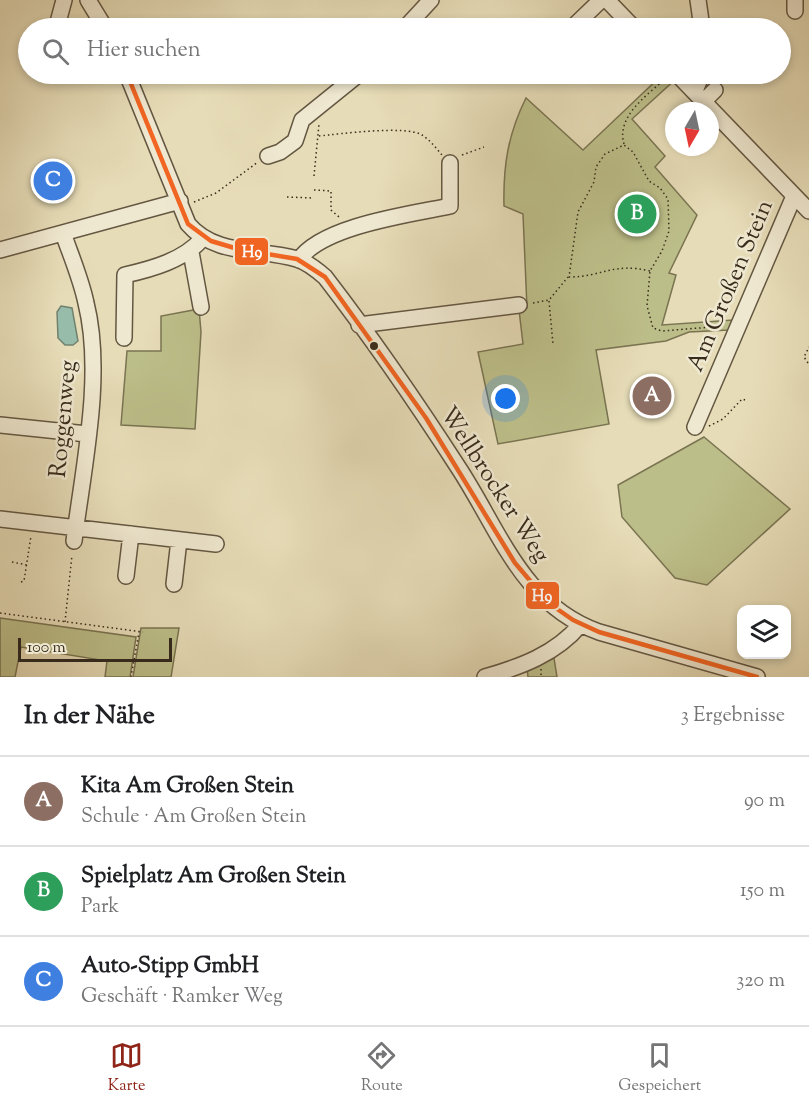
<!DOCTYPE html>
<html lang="de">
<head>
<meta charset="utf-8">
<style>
  :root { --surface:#fff; --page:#f6f6f6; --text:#202124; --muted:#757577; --line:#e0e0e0; --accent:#8f2418 }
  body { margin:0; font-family:"Sorts Mill Goudy",serif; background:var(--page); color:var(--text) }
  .controls { position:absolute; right:18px; bottom:18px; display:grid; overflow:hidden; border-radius:12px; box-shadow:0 3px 9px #0003 }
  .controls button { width:54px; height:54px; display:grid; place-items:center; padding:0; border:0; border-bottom:2px solid var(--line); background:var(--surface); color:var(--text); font:30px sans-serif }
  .compass { position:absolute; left:665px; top:102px; width:54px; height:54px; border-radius:50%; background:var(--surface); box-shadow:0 3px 9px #0003; rotate:189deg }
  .scale { position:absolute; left:18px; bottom:15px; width:154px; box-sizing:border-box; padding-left:6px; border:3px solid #382b1b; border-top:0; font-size:16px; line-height:21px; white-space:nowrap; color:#382b1b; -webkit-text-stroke:4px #efe8d0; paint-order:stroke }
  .you { position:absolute; left:506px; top:399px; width:21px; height:21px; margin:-15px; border:4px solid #fff; border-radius:50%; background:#1a73e8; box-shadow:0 0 0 9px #1a73e833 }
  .badge { display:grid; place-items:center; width:39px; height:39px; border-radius:50%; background:var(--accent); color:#fff; font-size:20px; font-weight:700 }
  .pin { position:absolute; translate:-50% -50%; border:3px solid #fff; box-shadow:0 2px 6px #0006 }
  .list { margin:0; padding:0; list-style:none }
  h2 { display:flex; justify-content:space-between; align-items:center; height:78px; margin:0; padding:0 24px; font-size:26px }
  h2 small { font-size:20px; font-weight:400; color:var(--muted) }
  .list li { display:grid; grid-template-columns:39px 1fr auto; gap:18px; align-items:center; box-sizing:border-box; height:90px; padding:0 24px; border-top:2px solid var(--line) }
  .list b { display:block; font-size:22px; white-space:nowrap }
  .list p { margin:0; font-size:20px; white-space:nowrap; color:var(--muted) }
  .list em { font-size:20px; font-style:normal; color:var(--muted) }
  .icon { flex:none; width:33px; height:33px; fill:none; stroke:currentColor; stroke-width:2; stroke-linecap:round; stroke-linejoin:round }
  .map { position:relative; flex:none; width:809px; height:677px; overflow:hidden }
  .search { position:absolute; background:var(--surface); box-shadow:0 3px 9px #0003; left:18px; right:18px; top:18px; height:66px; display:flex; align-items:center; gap:15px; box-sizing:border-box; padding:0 21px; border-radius:33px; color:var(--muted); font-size:22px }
  .sheet { height:348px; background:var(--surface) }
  nav { display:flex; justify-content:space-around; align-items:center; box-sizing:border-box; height:84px; border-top:2px solid var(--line); background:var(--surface); font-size:16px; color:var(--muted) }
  nav a { display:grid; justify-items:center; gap:3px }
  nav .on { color:var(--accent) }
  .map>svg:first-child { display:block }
</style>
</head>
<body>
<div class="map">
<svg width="809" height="677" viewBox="0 0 809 677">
  <rect width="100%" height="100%" fill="#e6dcb7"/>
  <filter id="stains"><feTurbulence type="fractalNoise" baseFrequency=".00333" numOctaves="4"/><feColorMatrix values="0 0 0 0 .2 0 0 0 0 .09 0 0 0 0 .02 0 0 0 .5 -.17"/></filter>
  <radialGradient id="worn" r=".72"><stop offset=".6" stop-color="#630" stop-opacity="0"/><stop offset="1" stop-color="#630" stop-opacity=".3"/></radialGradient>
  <!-- green -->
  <path fill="#bcbe89" stroke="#7a7452" stroke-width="1.5" d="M663,74H674L678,77L632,119L665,156L655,167L697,215L669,273L676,275L662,325L733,320L729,330L689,332L666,341L596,350L609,424L498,444L478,352L523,344L519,310L527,308L523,214L504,206C503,166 508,134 526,98L583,150Z
    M199,309L201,332L195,429L121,425L127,351H161V316Z
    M704,437L790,509L707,585L675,578L622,517L618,485Z
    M0,618L136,637L130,677H105L107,661L21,647L15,677H0Z
    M141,628H179L171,677H133Z
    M553,652L557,677H528L527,668Z"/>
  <!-- water -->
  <path fill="#97bca9" stroke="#718270" stroke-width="1.5" d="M61,306L72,308L78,341L73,345H65L58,338L57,312Z"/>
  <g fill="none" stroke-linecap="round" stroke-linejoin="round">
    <!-- minor casing -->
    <g stroke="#645742" stroke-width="18">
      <path id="minor" d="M88,0L105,28
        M607,0L634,28
        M698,0L702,28
        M795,0V11
        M57,26L64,0
        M405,28L431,0
        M572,28L601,0
        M127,74L188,224C215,256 259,248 297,259C307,262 317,270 325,277C372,338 416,402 458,467C499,529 522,605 599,632L757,677
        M677,74L809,211
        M695,91L702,74
        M704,101L715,90
        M268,156L280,152L295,141L302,120L359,74
        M63,233C71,256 81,279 86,303C104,375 83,468 74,541
        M0,250L180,201
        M191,252L201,307
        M299,260C321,226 411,214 450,206V163
        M359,325L519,305
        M124,338L125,275C152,269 184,260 202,239
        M0,425L87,434
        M695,427L794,196
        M0,519L216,544
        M126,576L131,534
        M174,584L179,540
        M485,677C520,667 556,654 580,625"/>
    </g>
    <!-- path -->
    <path stroke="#382b1b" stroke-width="1.5" stroke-dasharray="1.5 3" stroke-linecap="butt" d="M319,136C339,134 406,125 422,135C430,140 436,148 442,155
      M624,144C616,117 646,96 665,79
      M462,155L484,147
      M314,176L319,124
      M314,190L331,191V210L339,217
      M287,197L314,198
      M194,202L216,193L258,162
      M650,271C613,262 602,277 569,277L578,212L594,182L596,167L605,154L624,145L633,152L649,181L660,188L668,199L669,231L662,251L650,271L647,306L653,328L662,331L724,326
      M549,301L553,344
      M533,303L549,300L568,277
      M808,363L804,357L809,347
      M709,426L723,419L742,399L745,400
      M12,562L27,565
      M21,582L24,581L31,536
      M0,613L143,632
      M65,622L72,555
      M541,669V677
      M131,677L139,632"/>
    <!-- minor -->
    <use href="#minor" stroke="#efe8d0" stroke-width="15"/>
    <!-- bus-1 casing -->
    <g stroke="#efe8d0" stroke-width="9">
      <path id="bus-1" d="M127,74L188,224L211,241L238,249L297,259L325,277L426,418L515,563L550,604L573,620L599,632L757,677"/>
    </g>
    <!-- bus-1 -->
    <use href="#bus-1" stroke="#f26522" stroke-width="4.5"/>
  </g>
  <!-- markers -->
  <circle fill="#382b1b" stroke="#efe8d0" stroke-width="2" cx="374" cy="346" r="5"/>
  <g text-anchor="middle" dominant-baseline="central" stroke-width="5" stroke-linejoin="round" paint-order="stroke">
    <!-- street labels -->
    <g font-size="24" fill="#382b1b" stroke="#efe8d0">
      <text transform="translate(731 286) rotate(-67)">Am Großen Stein</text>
      <text transform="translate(64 419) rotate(-85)">Roggenweg</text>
      <text transform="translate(494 485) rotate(57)">Wellbrocker Weg</text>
    </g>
  </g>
  <g stroke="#efe8d0" stroke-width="2">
    <rect x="234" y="237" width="35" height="29" rx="6" fill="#f26522"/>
    <rect x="525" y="581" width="35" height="29" rx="6" fill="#f26522"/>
  </g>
  <g font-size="16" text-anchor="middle" font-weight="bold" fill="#fff">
    <text x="252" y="257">H9</text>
    <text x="542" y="601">H9</text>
  </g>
  <rect width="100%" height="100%" filter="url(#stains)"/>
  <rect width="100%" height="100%" fill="url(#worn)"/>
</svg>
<div class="controls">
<button><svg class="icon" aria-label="layers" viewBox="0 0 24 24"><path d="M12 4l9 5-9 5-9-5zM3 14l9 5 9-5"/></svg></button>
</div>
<svg class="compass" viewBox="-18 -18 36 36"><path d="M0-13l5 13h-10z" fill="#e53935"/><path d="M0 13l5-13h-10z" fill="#757577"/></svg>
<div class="scale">100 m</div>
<div class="you"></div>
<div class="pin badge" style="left:652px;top:396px;background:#8d6e63">A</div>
<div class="pin badge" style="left:637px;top:214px;background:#2e9e5b">B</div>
<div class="pin badge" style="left:53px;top:181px;background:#3f7fe0">C</div>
<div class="search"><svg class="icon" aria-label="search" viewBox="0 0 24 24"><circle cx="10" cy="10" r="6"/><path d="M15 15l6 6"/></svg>Hier suchen</div>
</div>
<section class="sheet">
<h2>In der Nähe<small>3 Ergebnisse</small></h2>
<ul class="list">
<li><span class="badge" style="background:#8d6e63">A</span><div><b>Kita Am Großen Stein</b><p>Schule · Am Großen Stein</p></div><em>90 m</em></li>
<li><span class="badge" style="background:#2e9e5b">B</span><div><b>Spielplatz Am Großen Stein</b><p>Park</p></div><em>150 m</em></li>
<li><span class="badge" style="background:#3f7fe0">C</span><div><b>Auto-Stipp GmbH</b><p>Geschäft · Ramker Weg</p></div><em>320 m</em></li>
</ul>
</section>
<nav>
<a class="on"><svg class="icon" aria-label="map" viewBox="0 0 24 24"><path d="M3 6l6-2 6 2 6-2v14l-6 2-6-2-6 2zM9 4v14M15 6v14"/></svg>Karte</a>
<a><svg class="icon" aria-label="directions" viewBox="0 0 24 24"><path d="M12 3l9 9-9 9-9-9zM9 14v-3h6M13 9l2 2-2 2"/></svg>Route</a>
<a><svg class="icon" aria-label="saved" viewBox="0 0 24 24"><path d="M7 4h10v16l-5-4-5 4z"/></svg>Gespeichert</a>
</nav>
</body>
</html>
